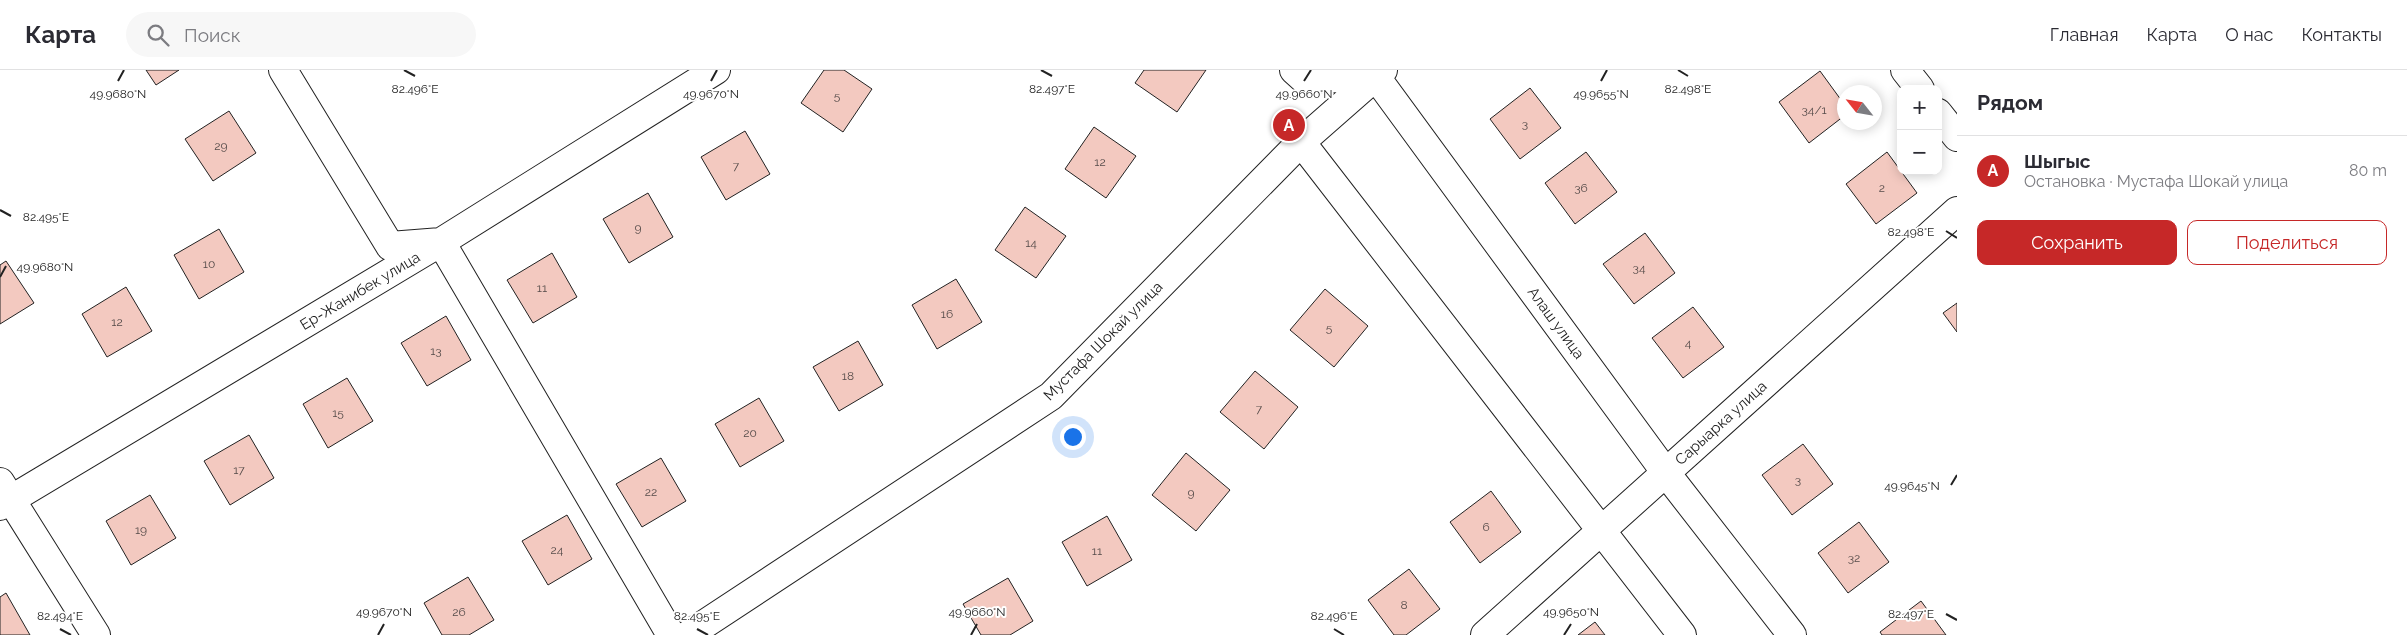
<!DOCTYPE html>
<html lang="ru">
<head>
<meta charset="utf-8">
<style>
  :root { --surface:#fff; --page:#f7f7f7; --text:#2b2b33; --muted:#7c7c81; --line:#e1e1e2; --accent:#c62828 }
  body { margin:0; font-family:Raleway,sans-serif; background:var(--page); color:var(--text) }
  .controls { position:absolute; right:15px; top:15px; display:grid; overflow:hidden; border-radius:10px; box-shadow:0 2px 12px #0003 }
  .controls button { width:45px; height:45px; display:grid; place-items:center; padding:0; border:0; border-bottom:1px solid var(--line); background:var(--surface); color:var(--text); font:25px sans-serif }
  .compass { position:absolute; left:1837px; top:15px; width:45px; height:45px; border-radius:50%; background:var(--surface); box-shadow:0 2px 12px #0003; rotate:301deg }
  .you { position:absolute; left:1072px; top:366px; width:18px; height:18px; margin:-12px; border:4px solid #fff; border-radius:50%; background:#1a73e8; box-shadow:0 0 0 8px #1a73e833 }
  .badge { display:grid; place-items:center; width:32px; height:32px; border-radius:50%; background:var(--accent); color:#fff; font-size:16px; font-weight:700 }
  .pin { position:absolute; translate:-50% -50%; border:2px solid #fff; box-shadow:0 1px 5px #0006 }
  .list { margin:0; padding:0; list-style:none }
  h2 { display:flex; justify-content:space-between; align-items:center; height:65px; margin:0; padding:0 20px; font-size:21px }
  h2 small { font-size:16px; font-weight:400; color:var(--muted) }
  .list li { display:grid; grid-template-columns:32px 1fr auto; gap:15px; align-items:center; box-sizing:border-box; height:70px; padding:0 20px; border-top:1px solid var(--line) }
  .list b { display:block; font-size:19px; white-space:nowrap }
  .list p { margin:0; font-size:16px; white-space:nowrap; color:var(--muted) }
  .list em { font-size:16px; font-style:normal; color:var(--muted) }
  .actions { display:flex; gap:10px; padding:15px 20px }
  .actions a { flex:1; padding:11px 0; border:1px solid var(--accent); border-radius:10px; text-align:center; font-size:18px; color:var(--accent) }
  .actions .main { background:var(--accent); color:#fff }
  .icon { flex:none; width:28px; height:28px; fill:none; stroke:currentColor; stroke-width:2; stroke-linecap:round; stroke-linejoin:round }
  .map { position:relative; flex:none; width:1957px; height:565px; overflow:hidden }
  header { display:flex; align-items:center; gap:30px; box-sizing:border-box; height:70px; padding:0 25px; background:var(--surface); border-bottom:1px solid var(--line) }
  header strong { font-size:24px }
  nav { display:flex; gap:28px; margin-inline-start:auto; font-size:18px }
  .search { width:350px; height:45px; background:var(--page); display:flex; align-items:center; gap:12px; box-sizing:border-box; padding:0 18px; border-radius:28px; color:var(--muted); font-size:19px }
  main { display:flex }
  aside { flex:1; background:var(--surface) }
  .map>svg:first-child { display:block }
</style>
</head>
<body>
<header>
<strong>Карта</strong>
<div class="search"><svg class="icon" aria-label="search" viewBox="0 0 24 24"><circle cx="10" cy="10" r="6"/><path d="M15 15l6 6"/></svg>Поиск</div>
<nav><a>Главная</a><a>Карта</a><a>О нас</a><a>Контакты</a></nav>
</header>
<main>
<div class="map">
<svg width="1957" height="565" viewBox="0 0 1957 565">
  <rect width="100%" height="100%" fill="#fff"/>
  <!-- building -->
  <path fill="#f3c9c0" stroke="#222" d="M146,0H179L156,15Z
    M824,0H844L872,19L843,62L801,33Z
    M1144,0H1206L1177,42L1135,13Z
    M1820,1L1844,34V46L1809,73L1779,32Z
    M1530,18L1561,58L1520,89L1490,49Z
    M229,41L256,83L213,111L185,69Z
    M1094,57L1136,86L1106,128L1065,99Z
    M745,61L770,104L726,130L701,87Z
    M1586,82L1617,122L1575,154L1545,113Z
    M1887,82L1917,123L1876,154L1846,114Z
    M648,123L673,167L629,193L603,149Z
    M1025,137L1066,166L1036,208L995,180Z
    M219,159L244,202L199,229L174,185Z
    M1645,163L1675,203L1634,234L1603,194Z
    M552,183L577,227L533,253L507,210Z
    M6,191L34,233L0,254V195Z
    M956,209L982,252L937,279L912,235Z
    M126,217L152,261L107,287L82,244Z
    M1325,219L1368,256L1334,297L1290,260Z
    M1957,233V262L1943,243Z
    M1693,237L1724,277L1683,308L1652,268Z
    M446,246L471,290L427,316L401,273Z
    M858,271L883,315L839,341L813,297Z
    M1255,301L1298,337L1264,379L1220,342Z
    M347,308L373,351L328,378L303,334Z
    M759,328L784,371L740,397L715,354Z
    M249,365L274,408L230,435L204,391Z
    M1803,374L1833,414L1792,445L1762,405Z
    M1186,383L1230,420L1196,461L1152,425Z
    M661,388L686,431L642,457L616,414Z
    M1491,421L1521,462L1480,493L1450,452Z
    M150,425L176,468L131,495L106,451Z
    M567,445L592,489L548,515L522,471Z
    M1107,446L1132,490L1087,516L1062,472Z
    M1859,452L1889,492L1848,523L1818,483Z
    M1409,499L1440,539L1406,565H1394L1368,530Z
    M468,507L494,550L469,565H442L424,533Z
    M1008,508L1033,551L1010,565H981L963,534Z
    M6,523L30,565H0V527Z
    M1921,531L1946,565H1882L1880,562Z
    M1595,552L1605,565H1578Z"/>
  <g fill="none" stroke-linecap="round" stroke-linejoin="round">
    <!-- street casing -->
    <g stroke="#222" stroke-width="30">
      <path id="street" d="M283,0L390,176L441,172L671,565
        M1294,0L1304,9L1376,7L1666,403L1792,565
        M1905,0L1920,19
        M1938,43L1957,67
        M1301,72L1682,565
        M0,412L96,565
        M0,436L441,172L716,0
        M688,565L1051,326L1301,72L1383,0
        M1485,565L1957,141"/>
    </g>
    <!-- street -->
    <use href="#street" stroke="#fff" stroke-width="28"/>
  </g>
  <!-- ticks -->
  <path fill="none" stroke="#222" stroke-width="2" d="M404,0L415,6M1041,0L1052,6M1678,0L1688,6M118,11L124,0M711,11L717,0M1304,11L1311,0M1601,11L1607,0M0,140L11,146M1946,161L1957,168M0,207L6,196M1951,415L1957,405M1946,544L1957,550M60,559L71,565M697,559L708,565M1334,559L1344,565M378,565L384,554M971,565L977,554M1564,565L1571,554"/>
  <g text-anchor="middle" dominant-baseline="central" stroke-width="4" stroke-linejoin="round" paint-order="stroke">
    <!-- number labels -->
    <g font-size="12" fill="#564c4a">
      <text x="837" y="26">5</text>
      <text x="1814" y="40">34/1</text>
      <text x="1525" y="54">3</text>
      <text x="221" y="76">29</text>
      <text x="1100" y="92">12</text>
      <text x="736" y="96">7</text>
      <text x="1581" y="118">36</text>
      <text x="1882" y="118">2</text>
      <text x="638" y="158">9</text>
      <text x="1031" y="173">14</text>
      <text x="209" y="194">10</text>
      <text x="1639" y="198">34</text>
      <text x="542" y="218">11</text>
      <text x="947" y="244">16</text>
      <text x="117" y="252">12</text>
      <text x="1329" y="258">5</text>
      <text x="1688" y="273">4</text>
      <text x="436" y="281">13</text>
      <text x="848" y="306">18</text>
      <text x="1259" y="339">7</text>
      <text x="338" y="343">15</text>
      <text x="750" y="363">20</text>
      <text x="239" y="400">17</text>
      <text x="1798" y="410">3</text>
      <text x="651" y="422">22</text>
      <text x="1191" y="423">9</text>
      <text x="1486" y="457">6</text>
      <text x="141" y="460">19</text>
      <text x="557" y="480">24</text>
      <text x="1097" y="481">11</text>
      <text x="1854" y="488">32</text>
      <text x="1404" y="535">8</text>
      <text x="459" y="542">26</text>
    </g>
    <!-- street labels -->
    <g font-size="15" fill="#222" stroke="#fff">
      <text transform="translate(360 221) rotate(-31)">Ер-Жанибек улица</text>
      <text transform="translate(1556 253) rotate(54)">Алаш улица</text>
      <text transform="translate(1103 271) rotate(-45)">Мустафа Шокай улица</text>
      <text transform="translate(1721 353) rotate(-42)">Сарыарка улица</text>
    </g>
  </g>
  <g font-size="12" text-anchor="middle" fill="#222" stroke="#fff" stroke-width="4" stroke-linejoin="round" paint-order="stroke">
    <text x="1688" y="23">82.498°E</text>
    <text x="415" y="23">82.496°E</text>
    <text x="1052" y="23">82.497°E</text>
    <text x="118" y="28">49.9680°N</text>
    <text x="711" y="28">49.9670°N</text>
    <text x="1304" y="28">49.9660°N</text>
    <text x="1601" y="28">49.9655°N</text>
    <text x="46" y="151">82.495°E</text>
    <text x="1911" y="166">82.498°E</text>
    <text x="45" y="201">49.9680°N</text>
    <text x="1912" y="420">49.9645°N</text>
    <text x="384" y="546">49.9670°N</text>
    <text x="977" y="546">49.9660°N</text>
    <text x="1571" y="546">49.9650°N</text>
    <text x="1911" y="548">82.497°E</text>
    <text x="60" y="550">82.494°E</text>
    <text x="697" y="550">82.495°E</text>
    <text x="1334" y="550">82.496°E</text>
  </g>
</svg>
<div class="controls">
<button>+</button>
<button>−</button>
</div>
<svg class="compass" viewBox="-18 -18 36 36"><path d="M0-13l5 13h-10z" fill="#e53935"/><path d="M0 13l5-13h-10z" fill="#7c7c81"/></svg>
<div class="you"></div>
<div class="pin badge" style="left:1289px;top:55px">A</div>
</div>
<aside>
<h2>Рядом<small></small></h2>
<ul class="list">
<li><span class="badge">A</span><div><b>Шыгыс</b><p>Остановка · Мустафа Шокай улица</p></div><em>80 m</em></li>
</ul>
<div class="actions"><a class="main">Сохранить</a><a>Поделиться</a></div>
</aside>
</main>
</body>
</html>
